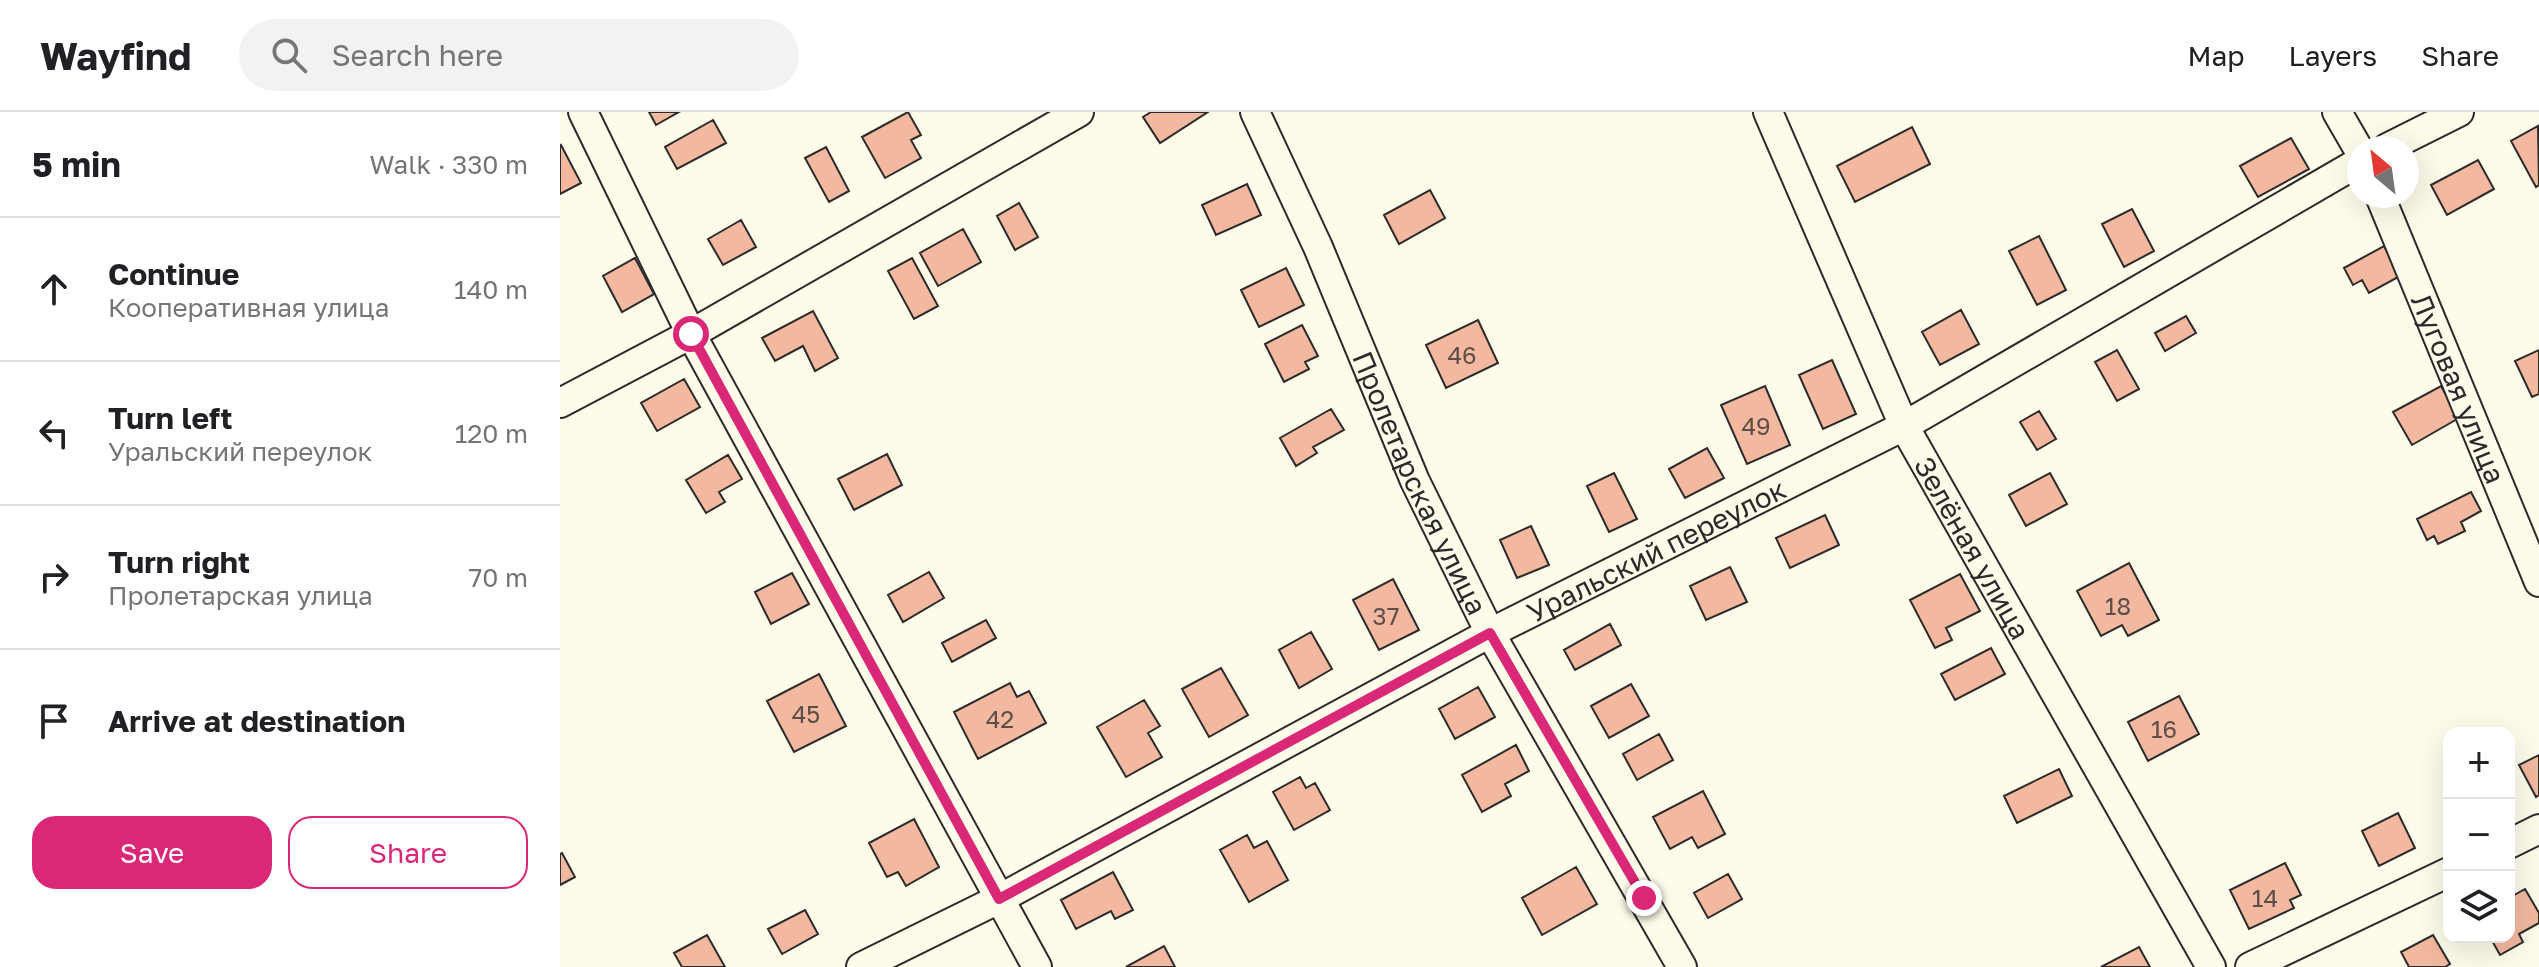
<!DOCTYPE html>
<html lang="en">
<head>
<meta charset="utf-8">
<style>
  :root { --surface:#fff; --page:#f2f2f2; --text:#202124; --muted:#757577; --line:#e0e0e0; --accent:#db2777 }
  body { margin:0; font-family:"Golos Text",sans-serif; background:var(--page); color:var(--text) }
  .controls { position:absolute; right:24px; bottom:24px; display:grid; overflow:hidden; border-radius:16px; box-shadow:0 8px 32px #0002 }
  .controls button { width:72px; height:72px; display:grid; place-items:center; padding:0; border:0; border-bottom:2px solid var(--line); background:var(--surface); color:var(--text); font:40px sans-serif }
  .compass { position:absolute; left:1787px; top:24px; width:72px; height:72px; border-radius:50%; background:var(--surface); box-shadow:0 8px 32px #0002; rotate:331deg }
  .stop { position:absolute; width:24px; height:24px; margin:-18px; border:6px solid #db2777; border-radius:50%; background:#fff }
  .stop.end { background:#db2777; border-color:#fff; box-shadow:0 2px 8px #0008 }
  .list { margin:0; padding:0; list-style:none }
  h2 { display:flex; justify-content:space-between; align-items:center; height:104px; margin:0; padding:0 32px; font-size:34px }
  h2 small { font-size:26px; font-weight:400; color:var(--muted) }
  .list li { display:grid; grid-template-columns:52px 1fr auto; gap:24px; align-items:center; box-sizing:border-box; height:144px; padding:0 32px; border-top:2px solid var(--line) }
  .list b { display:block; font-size:30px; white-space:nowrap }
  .list p { margin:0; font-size:26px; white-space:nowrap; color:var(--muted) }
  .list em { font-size:26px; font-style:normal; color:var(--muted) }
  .actions { display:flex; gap:16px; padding:24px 32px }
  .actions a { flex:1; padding:18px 0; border:2px solid var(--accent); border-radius:24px; text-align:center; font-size:28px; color:var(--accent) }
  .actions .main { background:var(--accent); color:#fff }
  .icon { flex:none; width:44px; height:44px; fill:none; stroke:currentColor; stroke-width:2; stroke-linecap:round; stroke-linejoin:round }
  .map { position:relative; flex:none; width:1979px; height:855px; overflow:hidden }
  header { display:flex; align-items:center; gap:48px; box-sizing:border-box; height:112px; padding:0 40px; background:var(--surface); border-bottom:2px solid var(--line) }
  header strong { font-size:38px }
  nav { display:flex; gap:44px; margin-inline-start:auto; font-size:28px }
  .search { width:560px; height:72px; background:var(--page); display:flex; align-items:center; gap:20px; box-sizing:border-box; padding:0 28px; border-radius:44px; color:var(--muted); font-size:30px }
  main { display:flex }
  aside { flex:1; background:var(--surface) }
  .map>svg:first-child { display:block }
</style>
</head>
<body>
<header>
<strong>Wayfind</strong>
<div class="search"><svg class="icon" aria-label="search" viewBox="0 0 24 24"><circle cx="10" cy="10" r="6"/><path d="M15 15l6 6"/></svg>Search here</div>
<nav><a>Map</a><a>Layers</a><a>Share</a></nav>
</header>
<main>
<aside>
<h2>5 min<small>Walk · 330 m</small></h2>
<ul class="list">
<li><svg class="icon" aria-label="ahead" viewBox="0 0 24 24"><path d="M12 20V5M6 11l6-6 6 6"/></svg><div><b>Continue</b><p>Кооперативная улица</p></div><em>140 m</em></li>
<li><svg class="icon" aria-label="left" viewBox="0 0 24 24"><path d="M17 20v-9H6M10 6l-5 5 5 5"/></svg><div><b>Turn left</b><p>Уральский переулок</p></div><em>120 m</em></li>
<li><svg class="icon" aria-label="right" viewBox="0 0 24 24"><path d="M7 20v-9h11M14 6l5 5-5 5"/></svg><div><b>Turn right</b><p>Пролетарская улица</p></div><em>70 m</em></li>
<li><svg class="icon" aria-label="arrive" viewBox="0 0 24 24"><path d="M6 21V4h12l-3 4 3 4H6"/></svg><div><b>Arrive at destination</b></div></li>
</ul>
<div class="actions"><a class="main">Save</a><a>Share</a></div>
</aside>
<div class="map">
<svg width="1979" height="855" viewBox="0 0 1979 855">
  <rect width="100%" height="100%" fill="#fdfbea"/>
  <!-- building -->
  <path fill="#f2b8a0" stroke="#2b2b2b" stroke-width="2" d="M89,0H119L96,13Z
    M348,0L361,23L351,28L361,46L325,66L302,25Z
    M591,0H648L600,31L583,5Z
    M153,8L166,31L117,57L105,35Z
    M1978,14L1979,73L1976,75L1951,29Z
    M1352,15L1370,52L1295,90L1277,54Z
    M1731,26L1749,57L1698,85L1680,54Z
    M1,33L21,71L0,82V34Z
    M266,35L289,79L269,90L245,46Z
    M1918,48L1934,77L1887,103L1871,73Z
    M687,72L701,103L656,123L642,93Z
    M870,78L885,106L839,132L824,103Z
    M459,91L478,125L455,138L437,104Z
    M1572,97L1594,139L1564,155L1542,112Z
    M181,108L196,135L163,153L148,127Z
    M403,117L421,150L378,174L360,141Z
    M1479,124L1506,178L1477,193L1449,139Z
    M1824,134L1840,164L1809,181L1802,168L1793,173L1784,156Z
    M75,146L94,182L62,200L43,164Z
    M352,146L378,194L354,207L328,159Z
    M726,156L744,193L699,215L681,178Z
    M1401,198L1419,232L1380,253L1362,220Z
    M253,199L278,246L255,259L243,234L215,249L202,226Z
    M1626,204L1636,221L1605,239L1595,221Z
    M918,208L938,251L886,276L866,233Z
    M742,213L758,244L745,250L749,257L724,270L705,232Z
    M1557,238L1579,277L1557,289L1535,250Z
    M1979,238V282L1972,285L1955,249Z
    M1272,248L1296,302L1263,317L1239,263Z
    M124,267L140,295L97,319L81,291Z
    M1205,274L1230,333L1187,352L1161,293Z
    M1881,274L1899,306L1852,333L1833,300Z
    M771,297L784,318L753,335L757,341L736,354L720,326Z
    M1479,299L1496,327L1477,338L1460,310Z
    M1147,336L1164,366L1125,386L1109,357Z
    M327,342L342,373L294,398L278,367Z
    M168,343L182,367L159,380L165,390L146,401L126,368Z
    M1054,361L1077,407L1049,420L1027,374Z
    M1490,361L1507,392L1466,414L1449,383Z
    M1911,380L1921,399L1901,410L1905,419L1878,432L1874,424L1867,428L1857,407Z
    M1265,403L1279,433L1230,456L1216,426Z
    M971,414L989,453L957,466L940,428Z
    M1569,451L1599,508L1568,524L1562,513L1541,524L1517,479Z
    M1170,455L1187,490L1146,508L1130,474Z
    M369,460L384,486L343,510L328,483Z
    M232,461L249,492L211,512L195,480Z
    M1400,462L1420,499L1386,516L1392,528L1375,536L1350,488Z
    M833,467L859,518L819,538L793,488Z
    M426,508L436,526L392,550L382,531Z
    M1050,512L1061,533L1015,558L1004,538Z
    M751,520L772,557L739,576L719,538Z
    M1431,536L1445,562L1395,588L1381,562Z
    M661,556L688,603L649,625L622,577Z
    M259,562L286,614L234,640L207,589Z
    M450,571L457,585L469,579L486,611L418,647L394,600Z
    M1071,572L1089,604L1049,626L1031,594Z
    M918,575L935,605L895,627L879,597Z
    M1619,584L1639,622L1588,649L1568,610Z
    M584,588L600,614L588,621L602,645L566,665L537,615Z
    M1099,622L1113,648L1077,668L1063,642Z
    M956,633L969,659L945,672L951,684L922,700L902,663Z
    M1979,643V683L1976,685L1959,653Z
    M1499,657L1512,684L1457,711L1444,684Z
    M740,665L746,676L755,671L770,698L734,718L713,680Z
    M1143,679L1165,722L1138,736L1132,725L1110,737L1093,705Z
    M1838,701L1855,736L1819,754L1802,719Z
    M354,707L379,755L346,774L338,760L327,765L309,731Z
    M687,723L694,736L707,729L728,768L689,790L660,738Z
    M2,741L15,765L0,773V742Z
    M1725,751L1741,783L1730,788L1734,796L1689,817L1670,778Z
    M1016,755L1037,792L982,823L962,786Z
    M553,760L573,798L555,807L551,799L516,817L501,788Z
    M1168,762L1182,787L1148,806L1134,781Z
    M1965,777L1979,801V811L1959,822L1963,830L1940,843L1930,825H1949V786Z
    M245,798L258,822L222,842L208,817Z
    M147,823L165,855H122L114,841Z
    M1873,823L1890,852L1885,855H1849L1841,840Z
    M604,834L615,855H566Z
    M1579,835L1590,855H1541Z"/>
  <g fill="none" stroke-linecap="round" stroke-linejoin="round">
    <!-- minor casing -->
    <g stroke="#2b2b2b" stroke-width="32">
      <g id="minor">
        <path d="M23,0L131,222L477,855"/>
        <path id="s1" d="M695,0L758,135L855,369L930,521L1122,855"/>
        <path id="s2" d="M1208,0L1344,314L1651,855"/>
        <path d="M1777,0L1799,38"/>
        <path d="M1827,36L1899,0"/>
        <path id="s3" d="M1820,84L1979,470"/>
        <path d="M0,291L131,222L519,0"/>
        <path d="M1949,732L1979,717"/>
        <path id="s4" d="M301,855L439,787L930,521L1344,314L1799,50"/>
        <path d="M1690,855L1889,760"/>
      </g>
    </g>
    <!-- minor -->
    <use href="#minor" stroke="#fdfbea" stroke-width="28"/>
  </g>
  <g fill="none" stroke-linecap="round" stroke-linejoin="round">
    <!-- route -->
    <path stroke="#db2777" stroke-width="10" d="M131,222L439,787L930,521L1084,786"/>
  </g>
  <g text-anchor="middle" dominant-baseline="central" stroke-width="6" stroke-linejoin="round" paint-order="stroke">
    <!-- number labels -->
    <g font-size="24" fill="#5d4e48">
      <text x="902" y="242">46</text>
      <text x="1196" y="313">49</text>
      <text x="1558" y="493">18</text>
      <text x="826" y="503">37</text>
      <text x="246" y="601">45</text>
      <text x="440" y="606">42</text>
      <text x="1604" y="616">16</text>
      <text x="1705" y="785">14</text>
    </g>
    <!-- street labels -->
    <g font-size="28" fill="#2b2b2b" stroke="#fdfbea">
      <text stroke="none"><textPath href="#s3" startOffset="208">Луговая улица</textPath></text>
      <text stroke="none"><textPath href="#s1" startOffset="406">Пролетарская улица</textPath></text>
      <text stroke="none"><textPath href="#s2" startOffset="482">Зелёная улица</textPath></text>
      <text stroke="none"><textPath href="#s4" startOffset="898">Уральский переулок</textPath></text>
    </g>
  </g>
</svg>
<div class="controls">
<button>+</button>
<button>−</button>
<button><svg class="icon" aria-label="layers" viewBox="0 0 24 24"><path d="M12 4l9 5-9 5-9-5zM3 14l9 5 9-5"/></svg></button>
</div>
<svg class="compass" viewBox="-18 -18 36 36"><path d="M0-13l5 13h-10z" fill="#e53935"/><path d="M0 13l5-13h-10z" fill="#757577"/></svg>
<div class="stop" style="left:131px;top:222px"></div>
<div class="stop end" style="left:1084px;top:786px"></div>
</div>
</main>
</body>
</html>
